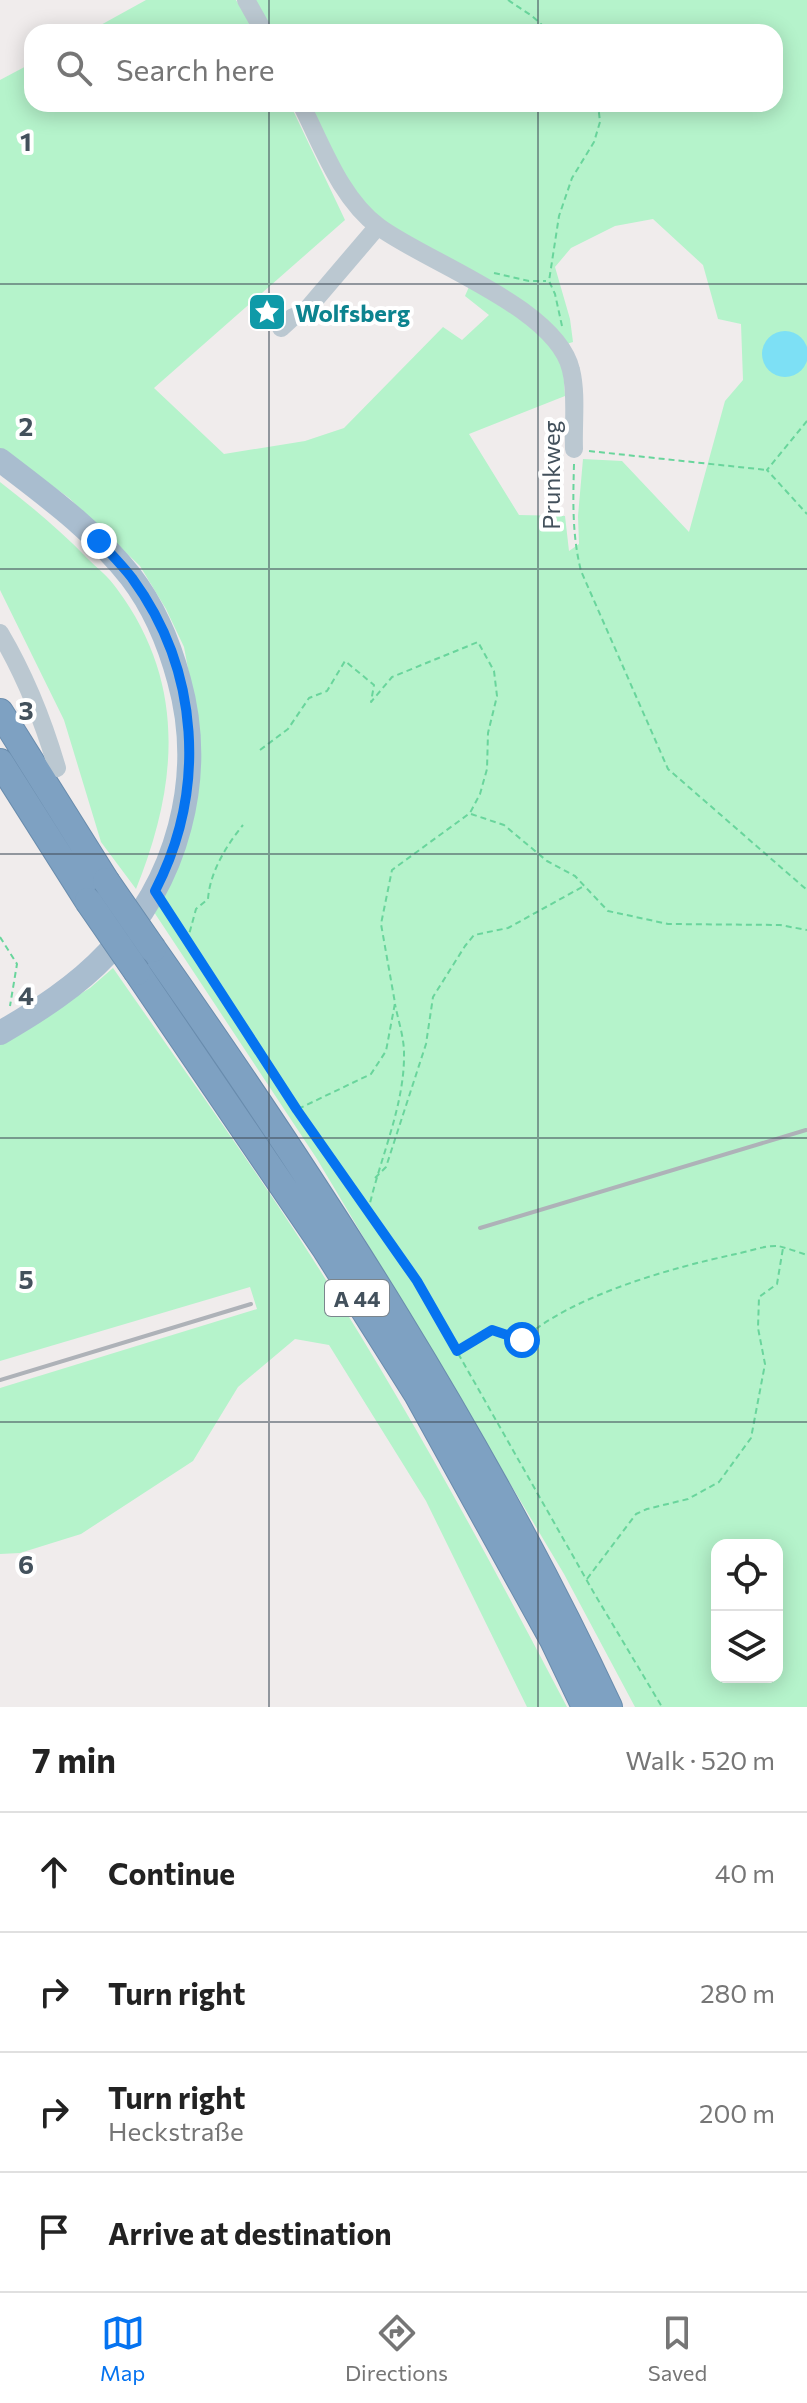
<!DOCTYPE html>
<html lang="en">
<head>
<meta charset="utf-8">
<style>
  :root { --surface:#fff; --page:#f2f2f2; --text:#222; --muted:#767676; --line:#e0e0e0; --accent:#0573f0 }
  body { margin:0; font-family:Commissioner,sans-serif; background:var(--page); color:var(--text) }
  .controls { position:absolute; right:24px; bottom:24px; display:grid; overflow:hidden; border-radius:16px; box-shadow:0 4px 20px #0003 }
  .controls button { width:72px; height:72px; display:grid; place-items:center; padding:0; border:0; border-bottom:2px solid var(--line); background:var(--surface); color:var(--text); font:40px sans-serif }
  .stop { position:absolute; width:24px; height:24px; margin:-18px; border:6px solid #0573f0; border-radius:50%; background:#fff }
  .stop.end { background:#0573f0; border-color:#fff; box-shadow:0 2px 8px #0008 }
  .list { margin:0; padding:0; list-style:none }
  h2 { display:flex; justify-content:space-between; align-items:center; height:104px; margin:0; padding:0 32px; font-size:34px }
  h2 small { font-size:26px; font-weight:400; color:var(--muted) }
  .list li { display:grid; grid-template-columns:52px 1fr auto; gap:24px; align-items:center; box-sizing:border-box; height:120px; padding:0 32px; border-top:2px solid var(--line) }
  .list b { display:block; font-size:30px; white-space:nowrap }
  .list p { margin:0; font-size:26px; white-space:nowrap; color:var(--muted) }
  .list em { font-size:26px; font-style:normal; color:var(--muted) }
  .icon { flex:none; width:44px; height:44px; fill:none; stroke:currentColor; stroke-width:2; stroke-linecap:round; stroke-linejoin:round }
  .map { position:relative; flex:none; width:807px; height:1707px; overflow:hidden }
  .search { position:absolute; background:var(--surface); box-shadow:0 4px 20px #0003; left:24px; right:24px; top:24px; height:88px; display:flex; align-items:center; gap:20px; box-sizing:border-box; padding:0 28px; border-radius:24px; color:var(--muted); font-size:30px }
  .sheet { height:584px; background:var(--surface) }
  nav { display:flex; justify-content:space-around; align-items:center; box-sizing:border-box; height:112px; border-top:2px solid var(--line); background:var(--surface); font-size:22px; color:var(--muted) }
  nav a { display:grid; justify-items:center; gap:4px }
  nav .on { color:var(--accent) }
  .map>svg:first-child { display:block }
</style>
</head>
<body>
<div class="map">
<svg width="807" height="1707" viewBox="0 0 807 1707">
  <rect width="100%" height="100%" fill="#f0ecec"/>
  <!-- green -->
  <path fill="#b5f3cb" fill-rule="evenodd" d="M146,0H236L255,32H88Z
    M251,0H807V1707H635L564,1574L317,1159L152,909L197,785L200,733L184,647L166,609L140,566L69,498L0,448V80L32,63V104H290L345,220L154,388L224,454L305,441L344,428L443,327L462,340L489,315L465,296L475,273L380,221L350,185L307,104H775V32H269ZM653,219L703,265L718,319L741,324L743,380L725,401L689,532L622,461L583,459L578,516L579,544L569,551L565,516L519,515L469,434L565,396L563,366L554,348L573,342L570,319L555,267L571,248L615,226ZM717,1545H777V1677H717Z
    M0,482C31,506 60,530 87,558C97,568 109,577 117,589C187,683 178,785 136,889L101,842L64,720L0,590Z
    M113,968C174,1056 237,1143 296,1233C395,1385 483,1546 567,1707H527L426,1501L329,1345L295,1339L238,1387L193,1461L81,1534L20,1553L0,1554V1388L257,1309L250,1287L0,1361V1042L90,988Z"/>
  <!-- water -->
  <path fill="#7de0f5" d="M762 354a23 23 0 1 1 46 0a23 23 0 1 1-46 0Z"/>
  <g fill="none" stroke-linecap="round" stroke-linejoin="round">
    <!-- highway casing -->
    <g stroke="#698cad" stroke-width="28">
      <path id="highway" d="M0,712L106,881
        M0,762L88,901
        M153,949C322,1190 484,1440 609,1707
        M137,972L326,1250L417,1394L553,1640L585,1707"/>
    </g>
    <!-- path -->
    <path stroke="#69d59c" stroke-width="2" stroke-dasharray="6 4" stroke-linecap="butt" d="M508,0L532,16L550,32
      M494,273L529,281H546
      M562,326L555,294L549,281L559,216L572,178L594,142L600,122L598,104
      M807,421L767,470L807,514
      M589,451L767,470
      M574,464C573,501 572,535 581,571L668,769L807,890
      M260,750L288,729L309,698L327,691L345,661L374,685L371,702L392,677L478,642L494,671L497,696L488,733L487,769L480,794L470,813L392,870L381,924L395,1003L386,1051L371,1074L298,1109
      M471,814L504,825L547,861L575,876L608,911L668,924L780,925L807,930
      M167,911L297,1110L417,1281L594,1593L662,1707
      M0,937L17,964L10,1006
      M187,942L196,909L208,899C210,872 226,846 243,825
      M375,1178L386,1167L426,1044L433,997L465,946L474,935L508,928L584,886
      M368,1212C379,1160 405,1106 404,1053C404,1037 398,1020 395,1004
      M457,1351L492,1330L522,1340C571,1296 670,1268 736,1254C748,1252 765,1245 778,1246C787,1248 798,1252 807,1255
      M587,1579L636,1514L647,1509L688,1499L719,1482L751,1438L765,1364L758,1328L759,1297L777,1284L783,1248"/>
    <!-- minor -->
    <path stroke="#bbc8d1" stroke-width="18" d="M246,0L264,32
      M301,104C322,145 340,198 379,227C428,263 557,308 571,370C577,394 573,424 574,449
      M281,328L293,317L303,314L378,226
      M0,633C26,677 43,720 57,768"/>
    <!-- major -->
    <path stroke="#a9bdcf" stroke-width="24" d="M0,460C47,496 94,530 131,577C154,607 169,643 179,680C206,777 178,883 107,954C77,986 38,1011 0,1033"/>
    <!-- highway -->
    <use href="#highway" stroke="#7ea1c2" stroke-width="26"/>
    <!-- rail -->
    <path stroke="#aeb2b8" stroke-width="4" d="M480,1228L806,1130
      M0,1380L251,1304"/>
    <!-- highway-bridge casing -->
    <g stroke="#698cad" stroke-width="28" stroke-linecap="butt">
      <path id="highway-bridge" d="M106,881L153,949
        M88,901L137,972"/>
    </g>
    <!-- highway-bridge -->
    <use href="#highway-bridge" stroke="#7ea1c2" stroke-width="26"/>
  </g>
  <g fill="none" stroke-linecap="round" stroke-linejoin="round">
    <!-- route -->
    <path stroke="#0573f0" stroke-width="10" d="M99,541C110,553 122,565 132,578C200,671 207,790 155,891L297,1110L417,1281L457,1351L492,1330L522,1340"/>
  </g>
  <!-- grid -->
  <path fill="none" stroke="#43515c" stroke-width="2" stroke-opacity="0.55" d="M269,0V32M538,0V32M269,104V1707M538,104V1707M0,284H807M0,569H807M0,854H807M0,1138H807M0,1422H807"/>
  <!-- icons -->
  <defs>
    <g id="sight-square" transform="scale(2)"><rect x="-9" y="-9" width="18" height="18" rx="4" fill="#0f9aa8" stroke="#fff"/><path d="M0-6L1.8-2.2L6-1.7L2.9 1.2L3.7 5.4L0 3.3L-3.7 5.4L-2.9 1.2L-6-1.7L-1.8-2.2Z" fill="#fff"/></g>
  </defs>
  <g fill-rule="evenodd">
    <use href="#sight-square" x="267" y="312"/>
  </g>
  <g text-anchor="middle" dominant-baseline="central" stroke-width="8" stroke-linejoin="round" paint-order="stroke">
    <!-- shield labels -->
    <rect fill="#fff" stroke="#7b858d" stroke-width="2" x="325" y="1280" width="64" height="36" rx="6"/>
    <g font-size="22" font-weight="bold" fill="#43515c">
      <text x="357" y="1298">A 44</text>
    </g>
    <!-- culture labels -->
    <g font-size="24" font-weight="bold" fill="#0d838f" stroke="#fff" text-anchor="start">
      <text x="295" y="312">Wolfsberg</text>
    </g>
    <!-- street labels -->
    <g font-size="24" fill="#43515c" stroke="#fff">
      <text transform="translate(550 475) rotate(-90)">Prunkweg</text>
    </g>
  </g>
  <g font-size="26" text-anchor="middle" font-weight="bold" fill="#43515c" stroke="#fff" stroke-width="8" stroke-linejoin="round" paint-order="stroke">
    <text x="26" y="151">1</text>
    <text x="26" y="436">2</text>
    <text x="26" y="720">3</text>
    <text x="26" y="1005">4</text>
    <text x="26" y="1289">5</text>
    <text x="26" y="1574">6</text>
  </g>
</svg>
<div class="controls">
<button><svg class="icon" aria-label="locate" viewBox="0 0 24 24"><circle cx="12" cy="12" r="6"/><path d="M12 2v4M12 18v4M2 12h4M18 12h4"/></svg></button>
<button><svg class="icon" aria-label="layers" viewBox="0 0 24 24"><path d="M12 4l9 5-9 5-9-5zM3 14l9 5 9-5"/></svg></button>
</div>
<div class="stop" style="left:522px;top:1340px"></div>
<div class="stop end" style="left:99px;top:541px"></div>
<div class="search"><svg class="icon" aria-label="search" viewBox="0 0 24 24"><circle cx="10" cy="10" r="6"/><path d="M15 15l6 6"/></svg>Search here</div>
</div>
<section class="sheet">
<h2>7 min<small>Walk · 520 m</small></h2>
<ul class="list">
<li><svg class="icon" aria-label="ahead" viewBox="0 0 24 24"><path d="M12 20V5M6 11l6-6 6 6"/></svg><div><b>Continue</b></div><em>40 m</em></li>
<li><svg class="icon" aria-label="right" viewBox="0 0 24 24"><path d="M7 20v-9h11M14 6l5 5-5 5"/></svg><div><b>Turn right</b></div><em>280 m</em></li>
<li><svg class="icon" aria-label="right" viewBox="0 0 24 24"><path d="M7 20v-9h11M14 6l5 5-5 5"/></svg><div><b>Turn right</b><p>Heckstraße</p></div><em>200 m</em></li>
<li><svg class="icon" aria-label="arrive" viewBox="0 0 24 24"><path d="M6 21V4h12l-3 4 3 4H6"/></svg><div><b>Arrive at destination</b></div></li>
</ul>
</section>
<nav>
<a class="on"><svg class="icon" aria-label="map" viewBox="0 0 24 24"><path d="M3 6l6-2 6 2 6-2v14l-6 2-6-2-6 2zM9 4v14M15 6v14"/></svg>Map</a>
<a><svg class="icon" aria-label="directions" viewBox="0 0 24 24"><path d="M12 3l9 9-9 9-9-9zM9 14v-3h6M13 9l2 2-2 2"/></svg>Directions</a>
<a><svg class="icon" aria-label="saved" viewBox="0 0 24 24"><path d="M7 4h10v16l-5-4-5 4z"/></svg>Saved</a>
</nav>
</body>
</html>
